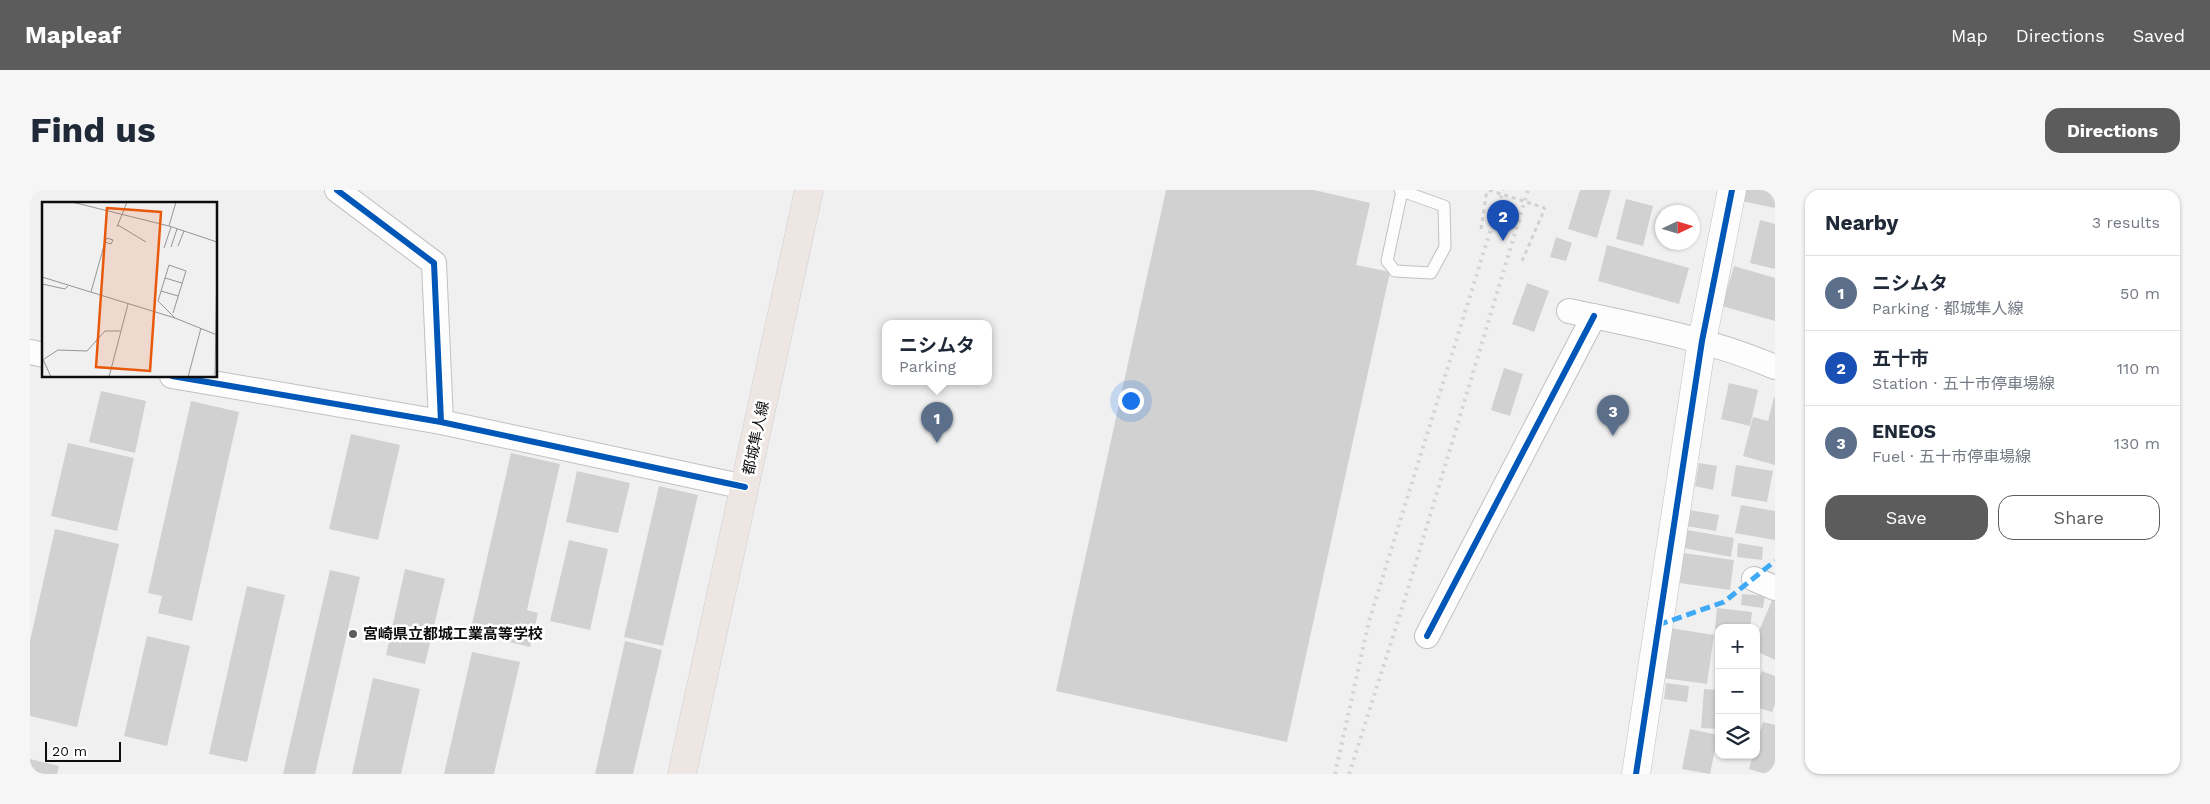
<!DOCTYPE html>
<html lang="en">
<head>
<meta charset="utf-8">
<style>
  :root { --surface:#fff; --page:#f6f6f7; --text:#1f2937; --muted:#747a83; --line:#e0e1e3; --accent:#5c5c5d }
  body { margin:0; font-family:"Work Sans","Noto Sans JP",sans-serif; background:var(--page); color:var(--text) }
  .controls { position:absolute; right:15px; bottom:15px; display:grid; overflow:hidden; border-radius:10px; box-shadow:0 1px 4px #0004 }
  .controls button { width:45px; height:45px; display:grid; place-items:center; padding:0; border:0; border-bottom:1px solid var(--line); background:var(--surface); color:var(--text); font:25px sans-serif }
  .compass { position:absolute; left:1625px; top:15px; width:45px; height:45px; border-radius:50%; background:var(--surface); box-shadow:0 1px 4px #0004; rotate:86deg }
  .scale { position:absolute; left:15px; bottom:12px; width:76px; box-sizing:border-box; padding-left:5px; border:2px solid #0d0d0e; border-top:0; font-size:14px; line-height:18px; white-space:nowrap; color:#0d0d0e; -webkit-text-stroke:4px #fff; paint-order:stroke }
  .you { position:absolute; left:1100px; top:210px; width:18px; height:18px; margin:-12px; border:4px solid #fff; border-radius:50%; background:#1a73e8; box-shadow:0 0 0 8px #1a73e833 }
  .badge { display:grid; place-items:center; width:32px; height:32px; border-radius:50%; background:var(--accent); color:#fff; font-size:16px; font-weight:700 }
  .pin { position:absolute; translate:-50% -41px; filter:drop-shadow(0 1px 2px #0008) }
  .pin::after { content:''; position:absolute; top:26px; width:18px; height:15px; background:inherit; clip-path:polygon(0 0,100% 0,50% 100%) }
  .popup { position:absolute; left:852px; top:130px; width:110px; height:65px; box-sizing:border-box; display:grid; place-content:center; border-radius:10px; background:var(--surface); filter:drop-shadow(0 1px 4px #0005); font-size:16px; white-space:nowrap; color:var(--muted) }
  .popup b { font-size:19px; color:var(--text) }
  .popup::after { content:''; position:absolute; left:50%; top:100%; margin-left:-10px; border:10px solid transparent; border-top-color:var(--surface) }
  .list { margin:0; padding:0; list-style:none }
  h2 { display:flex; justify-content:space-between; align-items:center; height:65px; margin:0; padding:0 20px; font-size:21px }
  h2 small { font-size:16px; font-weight:400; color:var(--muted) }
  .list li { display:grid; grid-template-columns:32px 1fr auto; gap:15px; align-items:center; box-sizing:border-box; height:75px; padding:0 20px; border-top:1px solid var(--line) }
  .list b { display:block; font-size:19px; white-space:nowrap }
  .list p { margin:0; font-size:16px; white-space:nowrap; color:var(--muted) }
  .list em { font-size:16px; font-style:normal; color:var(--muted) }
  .actions { display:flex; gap:10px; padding:15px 20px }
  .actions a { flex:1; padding:11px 0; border:1px solid var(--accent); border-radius:15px; text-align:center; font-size:18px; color:var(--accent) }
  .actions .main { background:var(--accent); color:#fff }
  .icon { flex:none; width:28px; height:28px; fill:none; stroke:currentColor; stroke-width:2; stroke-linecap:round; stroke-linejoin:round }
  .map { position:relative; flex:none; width:1745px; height:584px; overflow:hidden; border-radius:15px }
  header { display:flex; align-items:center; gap:30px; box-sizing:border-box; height:70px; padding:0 25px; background:var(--accent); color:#fff }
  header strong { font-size:24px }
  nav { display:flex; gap:28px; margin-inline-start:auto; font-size:18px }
  .intro { display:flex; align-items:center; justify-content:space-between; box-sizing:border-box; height:120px; padding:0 30px }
  h1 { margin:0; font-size:35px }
  .button { padding:12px 22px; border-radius:15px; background:var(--accent); color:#fff; font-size:18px; font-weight:700 }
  main { display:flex; gap:30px; padding:0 30px }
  aside { flex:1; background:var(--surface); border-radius:15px; box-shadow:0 1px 4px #0004 }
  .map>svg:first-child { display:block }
</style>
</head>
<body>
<header>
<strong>Mapleaf</strong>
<nav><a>Map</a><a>Directions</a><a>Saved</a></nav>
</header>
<div class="intro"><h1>Find us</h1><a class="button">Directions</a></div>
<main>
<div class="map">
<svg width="1745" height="584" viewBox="0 0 1745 584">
  <rect width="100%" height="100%" fill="#f0f0f1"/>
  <!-- building -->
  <path fill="#d1d1d1" d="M1136,0H1284L1340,13L1326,75L1360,82L1257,552L1026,501Z
    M1550,0H1581L1567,48L1538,39Z
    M1714,0H1745V18L1711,11Z
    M1596,9L1623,16L1613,56L1586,49Z
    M1730,30L1745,34V79L1720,73Z
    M1526,47L1542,53L1536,71L1520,67Z
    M1577,55L1659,78L1649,114L1568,91Z
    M1704,76L1745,88V131L1692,116Z
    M1497,93L1519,101L1504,142L1482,134Z
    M1474,178L1493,184L1480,226L1461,220Z
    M1699,193L1728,200L1720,236L1691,229Z
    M71,201L116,211L105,263L59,252Z
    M1744,207H1745V275L1713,266L1723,227L1738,231Z
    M161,211L209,222L162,431L128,423L132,406L118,403Z
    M321,244L370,255L348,350L299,339Z
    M38,253L104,268L87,341L21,326Z
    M481,263L530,274L497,420L508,423L500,457L440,443Z
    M1669,273L1687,276L1683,300L1665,296Z
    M1706,275L1743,281L1737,312L1701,306Z
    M547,281L600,293L588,343L536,332Z
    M629,296L668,305L633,456L594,447Z
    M1711,315L1745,321V350L1705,343Z
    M1659,320L1689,325L1686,341L1656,336Z
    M25,339L89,354L47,537L0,526V451Z
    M1657,340L1704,348L1701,367L1654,358Z
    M539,350L578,359L560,440L520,431Z
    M1708,353L1733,357L1732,370L1707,367Z
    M1653,363L1704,370L1700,400L1649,393Z
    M375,379L415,389L395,474L356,465Z
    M300,380L330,387L285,584H253Z
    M217,396L255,405L217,572L179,564Z
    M1712,404L1735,406L1733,418L1711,415Z
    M1743,408L1745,409V470L1726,461V448Z
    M1687,418L1722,422L1720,438H1689V440L1685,438Z
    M1640,438L1684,445L1677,494L1633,488Z
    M117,446L160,456L137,556L94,546Z
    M595,451L632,460L603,584H565Z
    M442,462L490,472L464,584H414Z
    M1732,481L1745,486V514L1742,522L1726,517V497Z
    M343,488L390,499L371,584H322Z
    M1636,493L1659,496L1657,512L1634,509Z
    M1674,499L1689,500V539L1671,538Z
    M1733,532L1745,535V584H1736L1719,579L1723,565H1726V555Z
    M1660,539L1688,545L1680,584L1652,579Z
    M0,569L29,576L27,584H0Z"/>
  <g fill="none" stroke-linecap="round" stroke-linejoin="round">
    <!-- service casing -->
    <g stroke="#c1c1c2" stroke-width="13">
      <path id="service" d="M1370,0L1372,1L1414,16L1415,57L1401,83L1365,81L1357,71L1372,1"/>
    </g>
    <!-- minor casing -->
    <g stroke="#c1c1c2" stroke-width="26">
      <path id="minor" d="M307,0L404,73L411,232
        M1539,121C1609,136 1680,149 1745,177
        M0,162L14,165
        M142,186L411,232L715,297
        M1724,389L1745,398
        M1397,446L1564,126"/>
    </g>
    <!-- tertiary casing -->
    <g stroke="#c1c1c2" stroke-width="29">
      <path id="tertiary" d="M1606,584L1672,151L1702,0"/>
    </g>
    <!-- primary casing -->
    <g stroke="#cececf" stroke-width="29">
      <path id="primary" d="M652,584L779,0"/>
    </g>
    <!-- path -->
    <path stroke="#d1d1d1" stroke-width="3" stroke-dasharray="4 4" stroke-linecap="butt" d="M1451,39L1457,0
      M1492,71L1515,18"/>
    <!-- service -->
    <use href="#service" stroke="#fdfdfd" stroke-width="11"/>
    <!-- minor -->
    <use href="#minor" stroke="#fdfdfd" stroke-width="24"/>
    <!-- tertiary -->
    <use href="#tertiary" stroke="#fdfdfd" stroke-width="28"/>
    <!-- primary -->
    <use href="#primary" stroke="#ede6e3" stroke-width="28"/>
    <!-- rail -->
    <path stroke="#d4d4d4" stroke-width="4" stroke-dasharray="2.5 5" stroke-linecap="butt" d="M1305,584L1339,431L1473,0
      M1319,584L1374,412L1498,0"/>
    <!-- path-bridge -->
    <path stroke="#d1d1d1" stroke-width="3" stroke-dasharray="4 4" stroke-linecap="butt" d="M1459,0L1515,18"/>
    <!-- quiet -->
    <path stroke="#3fa9f5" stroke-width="5" stroke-dasharray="10 5" stroke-linecap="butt" d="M1628,435L1694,412L1745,371"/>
    <!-- cycleway casing -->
    <g stroke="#fff" stroke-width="9">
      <path id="cycleway" d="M307,0L404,73L411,232
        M142,186L411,232L715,297
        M1397,446L1564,126
        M1606,584L1672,151L1702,0"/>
    </g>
    <!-- cycleway -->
    <use href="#cycleway" stroke="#0057b8" stroke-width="6"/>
  </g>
  <!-- markers -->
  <circle fill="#5c5c5d" stroke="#fff" stroke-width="2" cx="323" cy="444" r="5"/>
  <g text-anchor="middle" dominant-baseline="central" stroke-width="5" stroke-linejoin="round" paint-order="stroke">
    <!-- street labels -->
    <g font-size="15" fill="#0d0d0e" stroke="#fff">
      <text transform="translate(726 248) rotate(-78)">都城隼人線</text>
    </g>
    <!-- poi labels -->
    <g font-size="15" font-weight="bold" fill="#0d0d0e" stroke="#fff" text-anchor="start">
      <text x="333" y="444">宮崎県立都城工業高等学校</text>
    </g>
  </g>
  <!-- overview -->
  <g transform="translate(12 12)">
    <rect width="175" height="175" fill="#f0f0f1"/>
    <path fill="none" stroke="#959596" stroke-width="1" d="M30,0L127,24L175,40M76,23L104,40M127,24L134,0M75,25L85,0M136,44L142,29M129,45L135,27M122,46L129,25M0,75L133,116L175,133M123,76L140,81M0,82L23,87L26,84M119,89L136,94M49,90L63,40L65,36L71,38L69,42L63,40M131,111L144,69L127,63L116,99L133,116M0,155L9,175M2,157L16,148L45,149L63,129H78M67,175L86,102M146,175L159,126M173,175L175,61"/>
    <path fill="#e8590c" fill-opacity="0.15" stroke="#e8590c" stroke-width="2.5" d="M65,6L119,10L108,169L54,165Z"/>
    <rect width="175" height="175" fill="none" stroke="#0d0d0e" stroke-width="2.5"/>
  </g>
</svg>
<div class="controls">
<button>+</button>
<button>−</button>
<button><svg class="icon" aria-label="layers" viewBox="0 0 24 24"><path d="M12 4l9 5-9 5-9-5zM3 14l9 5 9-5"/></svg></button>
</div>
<svg class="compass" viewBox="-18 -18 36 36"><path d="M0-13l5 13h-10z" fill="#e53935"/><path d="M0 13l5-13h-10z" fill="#747a83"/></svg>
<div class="scale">20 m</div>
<div class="you"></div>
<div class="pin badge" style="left:907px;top:253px;background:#5c6f8a">1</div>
<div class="popup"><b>ニシムタ</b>Parking</div>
<div class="pin badge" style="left:1473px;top:51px;background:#1a4fb4">2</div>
<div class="pin badge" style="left:1583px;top:246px;background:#5c6f8a">3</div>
</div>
<aside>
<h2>Nearby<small>3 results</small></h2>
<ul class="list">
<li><span class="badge" style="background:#5c6f8a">1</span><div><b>ニシムタ</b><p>Parking · 都城隼人線</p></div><em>50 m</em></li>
<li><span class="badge" style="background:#1a4fb4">2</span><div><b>五十市</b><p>Station · 五十市停車場線</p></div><em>110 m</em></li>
<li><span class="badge" style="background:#5c6f8a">3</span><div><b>ENEOS</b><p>Fuel · 五十市停車場線</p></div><em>130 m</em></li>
</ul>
<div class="actions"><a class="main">Save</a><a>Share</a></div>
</aside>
</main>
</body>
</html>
